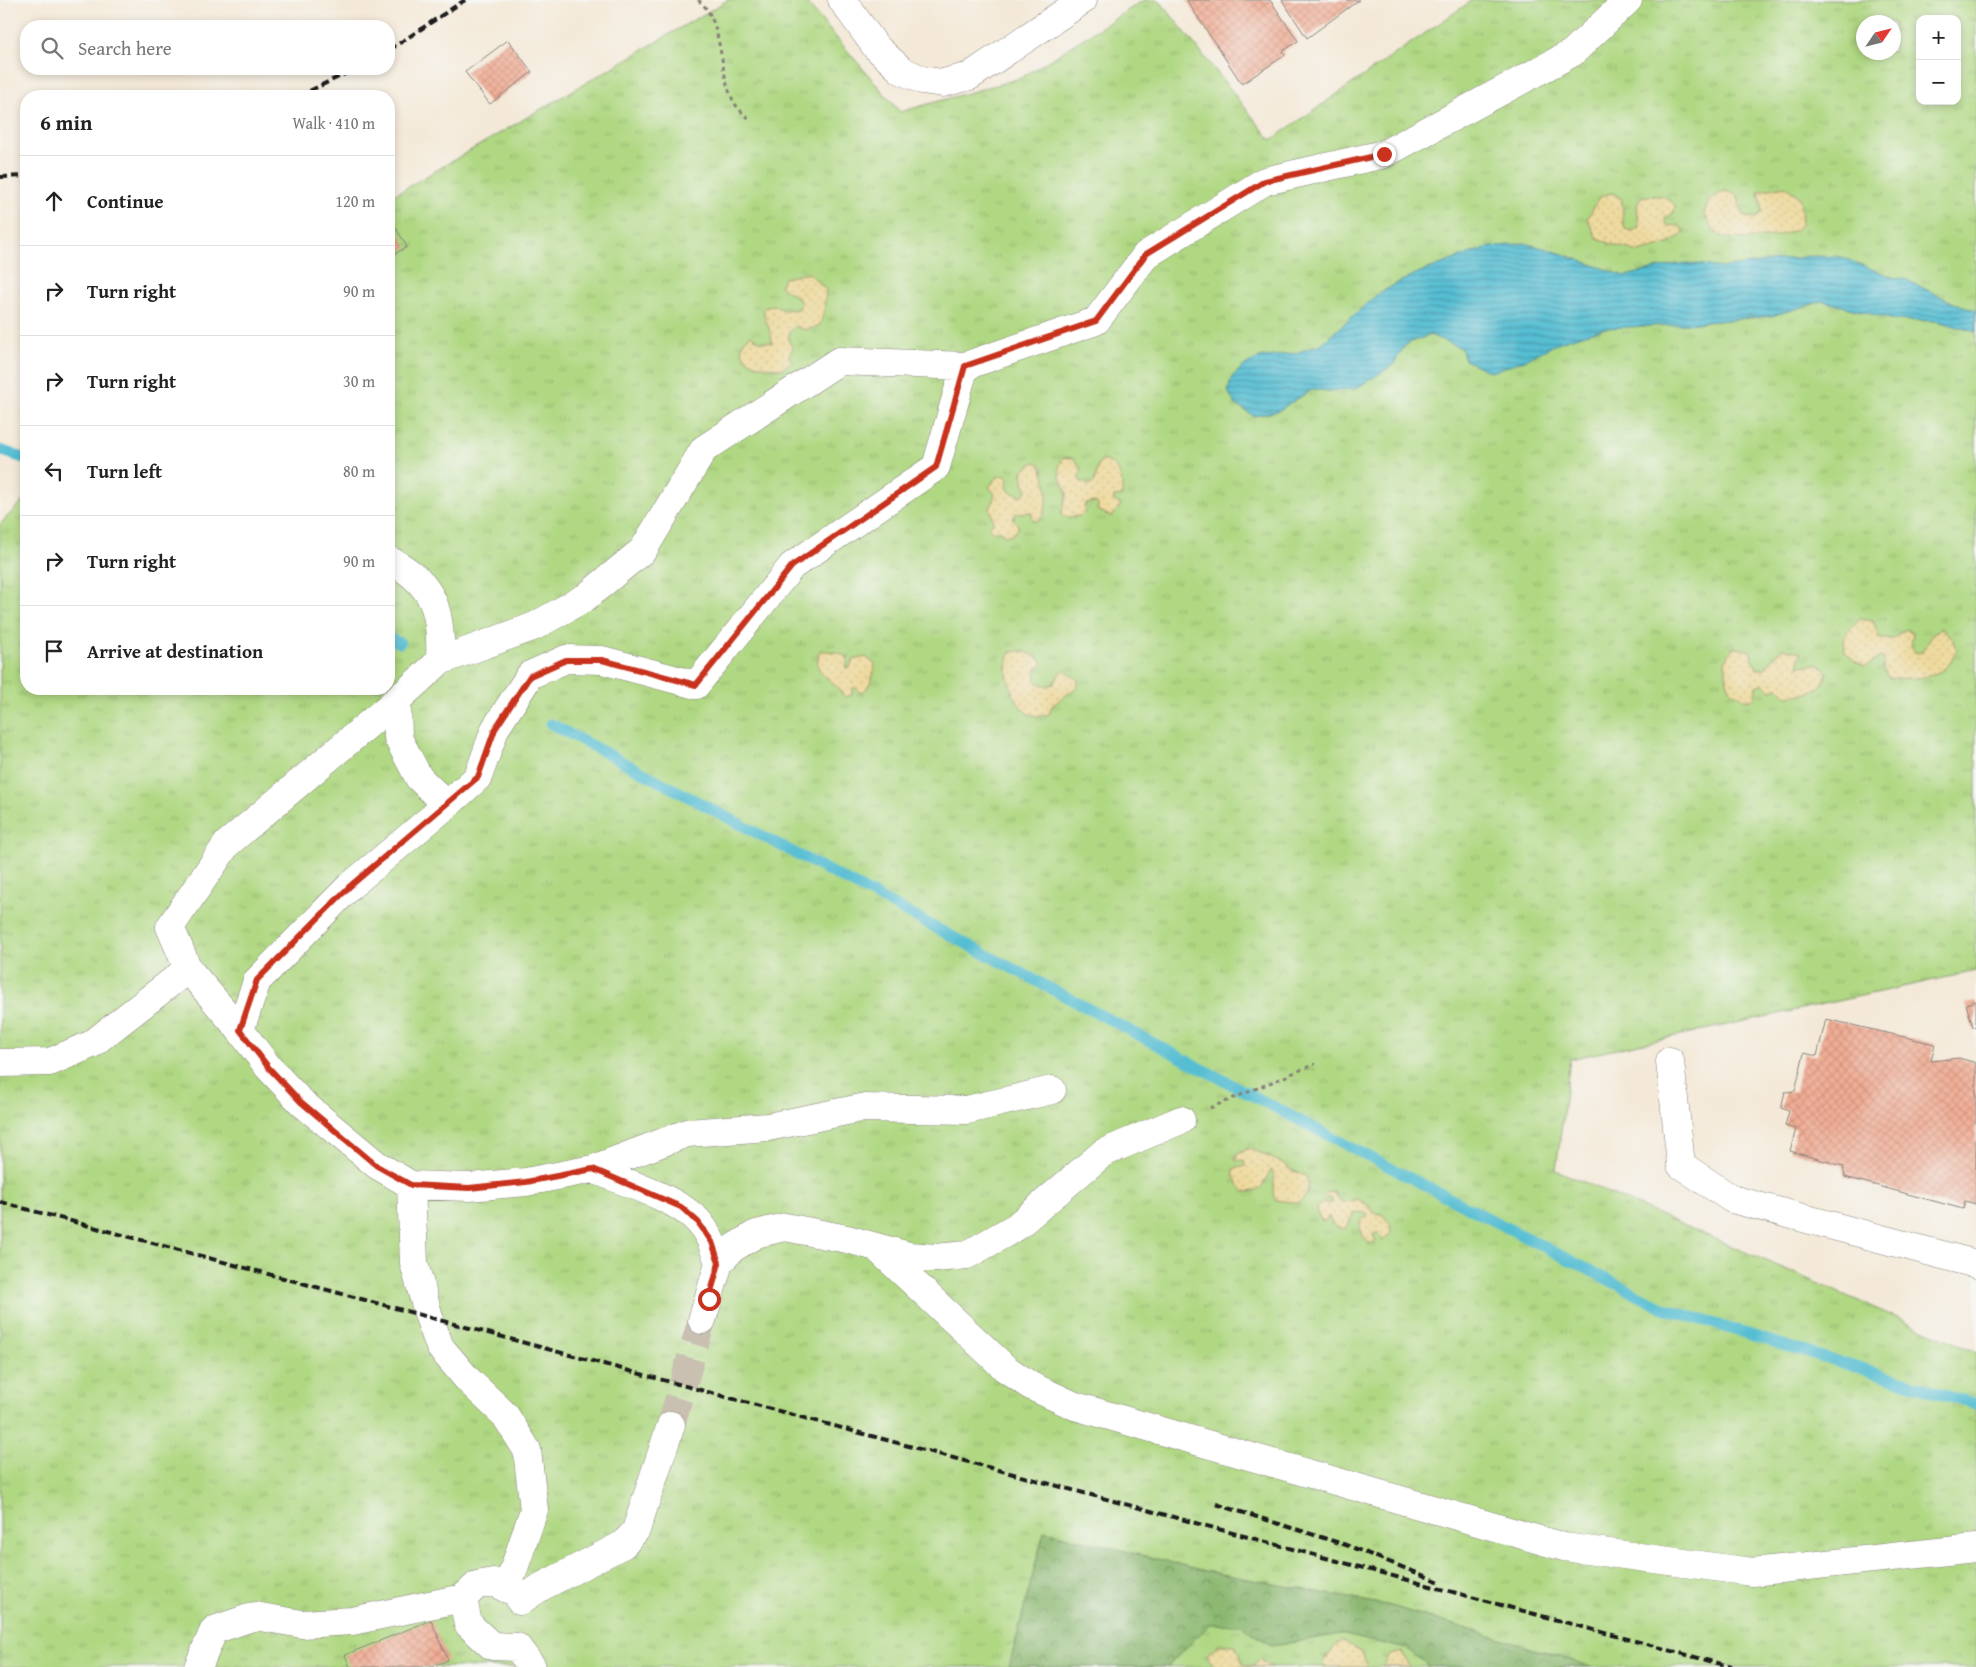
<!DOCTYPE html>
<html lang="en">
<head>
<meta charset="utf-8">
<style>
  :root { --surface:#fff; --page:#f2f2f2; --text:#222; --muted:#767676; --line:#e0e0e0 }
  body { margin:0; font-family:"Gentium Book Plus",serif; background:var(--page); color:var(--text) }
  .controls { position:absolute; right:15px; top:15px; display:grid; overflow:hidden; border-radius:10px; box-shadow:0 2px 8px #0003 }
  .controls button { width:45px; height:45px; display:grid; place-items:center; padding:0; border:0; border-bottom:1px solid var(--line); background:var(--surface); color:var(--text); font:25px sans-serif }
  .compass { position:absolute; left:1856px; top:15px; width:45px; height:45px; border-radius:50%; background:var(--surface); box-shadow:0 2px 8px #0003; rotate:55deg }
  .stop { position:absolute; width:15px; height:15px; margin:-11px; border:4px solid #c8321e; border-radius:50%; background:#fff }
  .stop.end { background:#c8321e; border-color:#fff; box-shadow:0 1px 5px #0008 }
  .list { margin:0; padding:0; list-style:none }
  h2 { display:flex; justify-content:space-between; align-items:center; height:65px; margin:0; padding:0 20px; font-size:21px }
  h2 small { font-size:16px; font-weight:400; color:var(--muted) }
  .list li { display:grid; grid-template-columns:32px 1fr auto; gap:15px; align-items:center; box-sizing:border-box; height:90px; padding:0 20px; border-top:1px solid var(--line) }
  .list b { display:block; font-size:19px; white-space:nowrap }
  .list em { font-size:16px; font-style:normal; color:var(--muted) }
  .icon { flex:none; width:28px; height:28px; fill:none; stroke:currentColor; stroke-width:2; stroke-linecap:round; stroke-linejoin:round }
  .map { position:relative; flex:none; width:1976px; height:1667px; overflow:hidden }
  .search { position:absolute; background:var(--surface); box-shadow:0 2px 8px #0003; left:20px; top:20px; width:375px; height:55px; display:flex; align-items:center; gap:12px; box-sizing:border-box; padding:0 18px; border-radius:20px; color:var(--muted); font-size:19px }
  .panel { position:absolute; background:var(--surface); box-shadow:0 2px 8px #0003; left:20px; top:90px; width:375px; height:605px; border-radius:20px }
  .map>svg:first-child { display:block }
</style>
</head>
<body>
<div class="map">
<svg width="1976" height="1667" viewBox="0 0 1976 1667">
  <defs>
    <pattern id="grass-tufts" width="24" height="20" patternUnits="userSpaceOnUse" patternTransform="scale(1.25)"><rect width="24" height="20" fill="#b0d883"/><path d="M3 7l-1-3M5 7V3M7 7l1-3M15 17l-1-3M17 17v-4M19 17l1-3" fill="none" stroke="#97b971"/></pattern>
    <pattern id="forest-crowns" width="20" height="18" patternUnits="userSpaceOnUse" patternTransform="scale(1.25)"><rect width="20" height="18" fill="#8cb871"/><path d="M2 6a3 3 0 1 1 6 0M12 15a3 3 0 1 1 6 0" fill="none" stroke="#72955c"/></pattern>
    <pattern id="sand-dots" width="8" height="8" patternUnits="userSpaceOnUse" patternTransform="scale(1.25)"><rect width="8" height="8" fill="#eeda9e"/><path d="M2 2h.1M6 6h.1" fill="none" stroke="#ccba88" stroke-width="1.8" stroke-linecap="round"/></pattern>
    <pattern id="water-rules" width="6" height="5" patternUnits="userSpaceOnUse" patternTransform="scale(1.25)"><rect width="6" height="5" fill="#56bed3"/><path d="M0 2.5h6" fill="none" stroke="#469aaa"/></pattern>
    <pattern id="building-cross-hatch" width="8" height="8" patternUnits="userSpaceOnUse" patternTransform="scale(1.25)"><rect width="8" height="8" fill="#f1ad95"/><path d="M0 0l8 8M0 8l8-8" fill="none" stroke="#ce9480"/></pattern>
  </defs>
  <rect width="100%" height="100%" fill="#f6f6f2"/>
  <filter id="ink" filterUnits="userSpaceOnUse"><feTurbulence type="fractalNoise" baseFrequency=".02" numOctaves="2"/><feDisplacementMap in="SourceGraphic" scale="10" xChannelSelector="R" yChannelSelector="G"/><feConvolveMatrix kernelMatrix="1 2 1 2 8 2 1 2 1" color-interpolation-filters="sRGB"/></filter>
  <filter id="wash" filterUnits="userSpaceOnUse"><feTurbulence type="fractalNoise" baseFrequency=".0096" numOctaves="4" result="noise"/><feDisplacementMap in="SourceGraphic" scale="20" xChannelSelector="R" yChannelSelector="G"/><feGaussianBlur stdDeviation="1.12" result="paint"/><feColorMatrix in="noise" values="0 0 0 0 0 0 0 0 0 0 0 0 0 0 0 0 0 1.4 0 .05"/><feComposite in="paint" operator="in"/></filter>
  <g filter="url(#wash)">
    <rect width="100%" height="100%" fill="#f4e9d8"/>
    <!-- grass -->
    <path fill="url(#grass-tufts)" stroke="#667a50" fill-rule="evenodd" d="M728,0H804L900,112L1021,78L1144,0H1159L1271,140L1473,0H1976V971L1570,1059L1556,1170L1976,1352V1667H0V524L26,498V689H389V198ZM1920,19H1957V101H1920ZM1864,22H1894V52H1864Z"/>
    <!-- forest -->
    <path fill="url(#forest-crowns)" stroke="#546a46" d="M1044,1531L1206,1571L1391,1606L1594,1667H1430L1407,1649L1340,1634L1272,1646L1241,1625L1210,1624L1167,1667H1009Z"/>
    <!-- sand -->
    <path fill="url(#sand-dots)" stroke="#857b5d" d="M1785,186L1800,197L1802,224C1799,226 1796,230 1793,231C1781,237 1736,241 1724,237C1713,233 1709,223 1704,213L1710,199L1725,191L1738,195L1740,206L1745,217L1756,218L1762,211L1759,191Z
      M1611,193L1621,198C1624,208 1621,219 1625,229L1632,231L1639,227L1637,204L1641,197C1657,195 1664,193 1675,205L1674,213L1665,218L1667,226L1679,225L1685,233L1668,244L1639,252L1611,244L1596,237L1587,218L1600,197Z
      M809,273L826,290L824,313L819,326L806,330L795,326L789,332V342L793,348L789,355L792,362L781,369C772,367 760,367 753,363C738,356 739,343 751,335L759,341L772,343C772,328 762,319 764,308L773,305L784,310L799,309L801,303L798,298L780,286L784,278Z
      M1063,457L1074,458L1082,470L1079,476L1080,481L1089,485L1094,483L1098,466L1102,460C1120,464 1123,479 1122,496L1114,497L1113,500L1121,505L1112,517L1097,510L1098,505L1096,502L1085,504L1084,507L1086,511L1081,516L1065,517L1061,514L1067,494L1060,477L1059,467Z
      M1035,462L1040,464C1044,473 1048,487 1047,498C1047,504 1044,508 1044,515L1039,520L1034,522L1031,512L1016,513L1013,519L1017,523L1019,528L1013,534L1004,536L1000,530L994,532L988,527L994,522L990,509L995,494L989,487L997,477L1005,475L1008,479L1007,487L1010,492L1022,496L1027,491L1023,481L1022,471Z
      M1860,619L1873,621L1880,639H1892L1906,629L1913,634L1911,646L1916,653L1922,652L1932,635L1941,628L1954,640L1957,649C1955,653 1953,659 1950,663C1936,680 1909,679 1889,678L1883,669L1884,659L1881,657L1865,667L1856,662L1845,652L1844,636Z
      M1733,647L1750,651L1757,669H1764L1782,648L1801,652L1798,666L1818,664L1827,672C1821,695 1807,693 1787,696L1779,688L1770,690L1764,684L1756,686L1755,698L1745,700L1731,690L1727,682L1725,662Z
      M820,650L840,653L848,658L846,668L850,667L853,660L866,657L875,664C874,675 871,687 861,693L854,687L852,689V695L845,697C840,693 838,688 834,684C820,671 814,671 820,650Z
      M1023,651L1038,657L1043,664L1036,669L1035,681L1045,686L1054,684L1059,674L1064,669L1070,675L1078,679V686L1052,706L1049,714C1043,716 1035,717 1029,714C1017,708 1008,685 1007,672C1006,666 1009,658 1010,652Z
      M1249,1148L1287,1165L1289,1169L1306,1176C1311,1188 1308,1195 1299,1203L1275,1200C1271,1191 1275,1183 1274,1173L1270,1170C1264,1185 1262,1192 1244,1192C1238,1185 1232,1178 1234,1169L1245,1166L1244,1160L1236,1161V1155Z
      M1329,1192H1334L1338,1200L1346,1202L1357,1199L1369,1206L1373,1213L1382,1214L1390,1224L1391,1233L1383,1241L1378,1232L1373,1235L1376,1241L1371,1244C1362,1238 1360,1231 1360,1221L1368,1216L1367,1213L1354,1212L1348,1225L1343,1229C1334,1227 1331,1224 1329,1216L1325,1221L1321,1220L1317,1213L1318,1205L1325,1203L1328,1204L1332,1203L1331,1198L1324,1199L1322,1197Z
      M1342,1640L1362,1653L1368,1667H1325L1324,1662L1334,1647Z
      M1218,1645H1235L1243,1664L1254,1666L1260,1659L1272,1667H1215L1206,1655Z
      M1402,1652L1409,1667H1384L1390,1655Z"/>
    <!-- water -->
    <path fill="url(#water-rules)" stroke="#396d78" d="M1524,243L1551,250L1625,276L1677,264H1697L1721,268L1811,256L1841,257L1895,278L1905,279L1954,303L1976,310V332L1937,321L1894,320L1823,301L1771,316L1674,325L1605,328L1562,341L1527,359L1491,372L1465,360L1461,348L1430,335L1406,344L1393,365L1355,389L1328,391L1313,389L1278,411L1254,416L1235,404L1228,391L1232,377L1245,365L1259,358L1296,353L1321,344L1379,293L1415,274L1485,248Z"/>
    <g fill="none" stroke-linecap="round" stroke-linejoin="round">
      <!-- stream -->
      <path stroke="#56bed3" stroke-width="11" d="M0,450L26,459
        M389,638L400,643
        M551,724L1331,1137L1663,1308L1976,1404"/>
    </g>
    <g id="blocks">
      <!-- building -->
      <path fill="url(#building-cross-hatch)" d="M1189,0H1270L1298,41L1282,52L1285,55L1242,84L1187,1Z
        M1282,0H1359L1307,38Z
        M508,40L532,72L490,104L465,72Z
        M389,216L407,247L389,257Z
        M1976,1001V1028L1973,1027L1966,1004Z
        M1826,1019L1935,1044L1931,1061L1959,1058L1976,1063V1204L1965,1201L1963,1209L1845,1177L1843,1166L1790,1151L1796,1129L1785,1126L1789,1111L1781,1108L1785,1092L1795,1091L1804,1053L1817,1056Z
        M431,1620L448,1660L432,1667H350L345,1655Z"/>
    </g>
  </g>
  <g filter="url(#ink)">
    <use href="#blocks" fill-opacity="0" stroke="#88827a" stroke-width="1"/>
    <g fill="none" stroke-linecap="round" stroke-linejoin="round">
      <!-- minor-tunnel -->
      <path stroke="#c9c0b2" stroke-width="28" stroke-dasharray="28 14" stroke-linecap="butt" d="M671,1425L702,1320"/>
      <!-- minor casing -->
      <g stroke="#88827a" stroke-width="29">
        <path id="minor" d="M842,0L876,47L901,70L922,80L943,83L970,76L1083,0
          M965,366L936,467L792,566L696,685L602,660L566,659L530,675L495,729L478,777L447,805L419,778L398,738L397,700L440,661L535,626L586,597L643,550L704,449L839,361L965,366L1096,321L1146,255L1265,181L1384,154L1572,53L1628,0
          M389,560C435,583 442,613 440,661
          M188,969L170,927L227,844L397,700
          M240,1030L269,1068L301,1102L377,1165L411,1185L469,1187L526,1182L593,1169L687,1133L768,1127L861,1108L967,1110L1052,1090
          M1670,1061L1681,1165L1732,1199L1976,1264
          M0,1063L50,1062L92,1044L188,969L240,1030L257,981L349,887L447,805
          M593,1169C624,1182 676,1198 698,1221C709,1233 714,1248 719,1263
          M877,1248L1005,1368L1031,1386L1075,1406L1564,1547L1752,1572L1976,1548
          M702,1320L719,1263L733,1248L756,1234L785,1227L847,1239L909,1256L936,1258L967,1255L1016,1227L1103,1153L1181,1120
          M463,1598L468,1624L492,1646L517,1647L532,1667
          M520,1601L541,1587L624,1544L636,1530L671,1425
          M198,1667L214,1630L255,1616L302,1624L352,1621L463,1598L477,1585L493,1582L507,1589L534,1510L527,1450L505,1415L468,1380L440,1347L429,1317L414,1263L411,1185"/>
      </g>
      <!-- path -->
      <path stroke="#88827a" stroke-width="3" stroke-dasharray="4 4" stroke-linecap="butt" d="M698,0C723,18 719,72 732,98C736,107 742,113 750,119
        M1210,1108L1315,1064"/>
      <!-- minor -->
      <use href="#minor" stroke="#fff" stroke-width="28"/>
      <!-- rail -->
      <path stroke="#1c1c1c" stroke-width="4" stroke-dasharray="8 4" stroke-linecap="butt" d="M389,50L465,0
        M299,96L355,69
        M0,177L26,176
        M0,1202L1732,1667
        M1216,1504L1346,1545L1440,1582"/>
    </g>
  </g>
  <g fill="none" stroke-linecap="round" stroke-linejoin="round" filter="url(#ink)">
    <!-- route -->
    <path stroke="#c8321e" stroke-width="6" d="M709,1299L719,1263L712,1242L698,1222L681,1207L593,1169L526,1182L469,1188L411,1185L377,1166L301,1102L269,1068L240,1030L257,980L349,887L478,777L495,729L530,676L566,660H602L696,685L792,566L936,467L965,366L1096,321L1146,254L1265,181L1384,154"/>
  </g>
</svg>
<div class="controls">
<button>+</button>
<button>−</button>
</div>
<svg class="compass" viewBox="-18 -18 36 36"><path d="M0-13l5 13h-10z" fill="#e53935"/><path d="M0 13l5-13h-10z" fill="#767676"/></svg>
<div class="stop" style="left:709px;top:1299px"></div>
<div class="stop end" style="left:1384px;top:154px"></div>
<div class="search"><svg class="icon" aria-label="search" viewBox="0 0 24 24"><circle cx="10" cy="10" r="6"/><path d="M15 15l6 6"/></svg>Search here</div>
<section class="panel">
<h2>6 min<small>Walk · 410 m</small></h2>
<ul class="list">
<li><svg class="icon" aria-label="ahead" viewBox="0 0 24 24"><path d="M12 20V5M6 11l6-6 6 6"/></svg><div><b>Continue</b></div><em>120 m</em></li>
<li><svg class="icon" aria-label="right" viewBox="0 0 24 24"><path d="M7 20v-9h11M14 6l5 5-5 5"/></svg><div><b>Turn right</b></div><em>90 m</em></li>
<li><svg class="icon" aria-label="right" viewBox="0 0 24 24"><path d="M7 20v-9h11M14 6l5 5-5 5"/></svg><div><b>Turn right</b></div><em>30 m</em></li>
<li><svg class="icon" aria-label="left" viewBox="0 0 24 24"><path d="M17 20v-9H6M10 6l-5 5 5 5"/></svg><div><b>Turn left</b></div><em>80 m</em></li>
<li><svg class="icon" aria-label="right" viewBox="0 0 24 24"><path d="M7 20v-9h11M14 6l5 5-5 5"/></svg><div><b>Turn right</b></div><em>90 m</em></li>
<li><svg class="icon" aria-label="arrive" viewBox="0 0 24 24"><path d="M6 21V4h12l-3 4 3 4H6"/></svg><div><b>Arrive at destination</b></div></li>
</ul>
</section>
</div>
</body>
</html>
